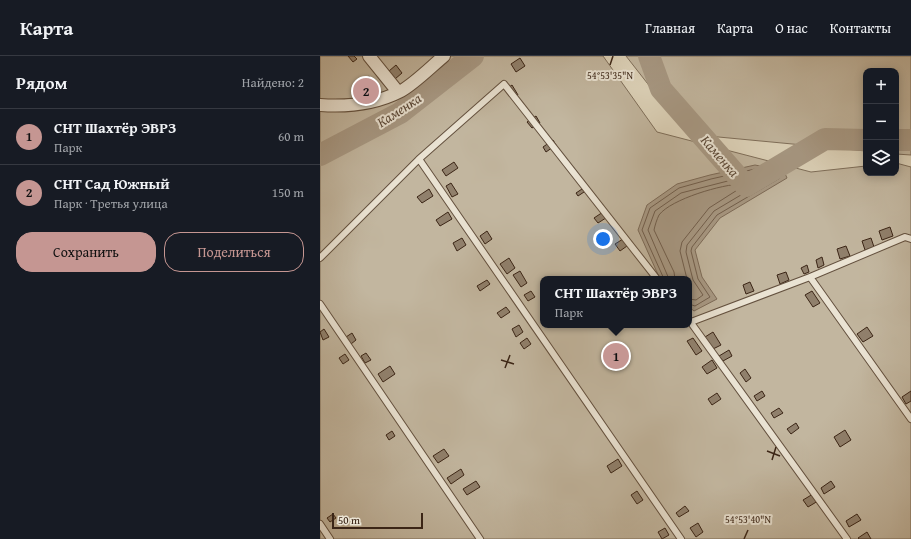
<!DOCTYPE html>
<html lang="ru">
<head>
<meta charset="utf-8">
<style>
  :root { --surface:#171b24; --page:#242831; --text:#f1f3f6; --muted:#9ea1a6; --line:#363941; --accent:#c59692 }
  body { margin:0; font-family:"Gentium Book Plus",serif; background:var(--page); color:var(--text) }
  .controls { position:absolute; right:12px; top:12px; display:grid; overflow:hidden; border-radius:8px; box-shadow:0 2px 10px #0003 }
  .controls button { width:36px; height:36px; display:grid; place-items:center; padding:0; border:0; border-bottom:1px solid var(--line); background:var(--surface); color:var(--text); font:20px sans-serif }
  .scale { position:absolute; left:12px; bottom:10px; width:91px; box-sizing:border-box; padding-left:4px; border:2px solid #3b2516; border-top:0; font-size:11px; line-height:14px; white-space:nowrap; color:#3b2516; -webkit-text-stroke:3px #eae3d3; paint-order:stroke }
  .you { position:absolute; left:283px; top:183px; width:14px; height:14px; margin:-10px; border:3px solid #fff; border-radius:50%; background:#1a73e8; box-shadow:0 0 0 6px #1a73e833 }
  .badge { display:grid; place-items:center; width:26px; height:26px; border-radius:50%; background:var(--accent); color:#111; font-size:13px; font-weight:700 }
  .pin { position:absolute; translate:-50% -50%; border:2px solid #fff; box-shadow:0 1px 4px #0006 }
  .popup { position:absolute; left:220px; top:220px; width:152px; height:52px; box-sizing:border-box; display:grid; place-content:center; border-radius:8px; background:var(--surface); filter:drop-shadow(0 1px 3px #0005); font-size:13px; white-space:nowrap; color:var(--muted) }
  .popup b { font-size:15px; color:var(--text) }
  .popup::after { content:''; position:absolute; left:50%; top:100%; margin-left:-8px; border:8px solid transparent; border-top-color:var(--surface) }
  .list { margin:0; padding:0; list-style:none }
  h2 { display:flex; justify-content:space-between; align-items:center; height:52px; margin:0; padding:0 16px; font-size:17px }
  h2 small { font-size:13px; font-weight:400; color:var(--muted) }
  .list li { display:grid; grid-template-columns:26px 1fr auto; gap:12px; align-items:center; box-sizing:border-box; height:56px; padding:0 16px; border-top:1px solid var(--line) }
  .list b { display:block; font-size:15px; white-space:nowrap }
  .list p { margin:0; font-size:13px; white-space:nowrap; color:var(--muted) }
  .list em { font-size:13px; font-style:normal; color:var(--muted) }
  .actions { display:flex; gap:8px; padding:12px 16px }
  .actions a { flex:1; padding:9px 0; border:1px solid var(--accent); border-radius:16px; text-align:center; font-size:14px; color:var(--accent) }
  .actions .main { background:var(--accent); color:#111 }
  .icon { flex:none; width:22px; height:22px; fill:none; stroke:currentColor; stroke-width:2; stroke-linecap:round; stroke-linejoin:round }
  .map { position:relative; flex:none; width:591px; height:483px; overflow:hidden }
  header { display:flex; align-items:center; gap:24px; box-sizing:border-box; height:56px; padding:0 20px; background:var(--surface); border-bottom:1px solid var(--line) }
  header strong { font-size:19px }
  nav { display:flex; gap:22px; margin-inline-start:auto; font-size:14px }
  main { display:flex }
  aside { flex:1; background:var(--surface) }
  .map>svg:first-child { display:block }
</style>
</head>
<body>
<header>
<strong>Карта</strong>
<nav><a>Главная</a><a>Карта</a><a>О нас</a><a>Контакты</a></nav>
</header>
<main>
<aside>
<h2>Рядом<small>Найдено: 2</small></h2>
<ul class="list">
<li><span class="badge">1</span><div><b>СНТ Шахтёр ЭВРЗ</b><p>Парк</p></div><em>60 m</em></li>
<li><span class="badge">2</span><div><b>СНТ Сад Южный</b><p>Парк · Третья улица</p></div><em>150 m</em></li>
</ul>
<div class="actions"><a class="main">Сохранить</a><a>Поделиться</a></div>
</aside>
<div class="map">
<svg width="591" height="483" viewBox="0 0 591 483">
  <rect width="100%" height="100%" fill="#ded4bb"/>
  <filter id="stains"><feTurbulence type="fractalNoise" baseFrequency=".005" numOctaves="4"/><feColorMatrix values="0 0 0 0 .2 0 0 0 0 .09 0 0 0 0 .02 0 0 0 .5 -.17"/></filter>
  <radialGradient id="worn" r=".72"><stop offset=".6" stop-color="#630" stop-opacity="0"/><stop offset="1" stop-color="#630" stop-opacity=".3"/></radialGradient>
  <!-- green -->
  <path fill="#c2b69f" stroke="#7e6e5a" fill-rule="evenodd" d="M0,0H137L48,69L0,91Z
    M142,0H283L337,76L491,116L546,110V117H576V107L591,111V483H0V109ZM223,223H369V269H223Z
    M306,0H591V99L576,98V15H546V95L367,78Z"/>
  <!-- water -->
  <path fill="#a79883" stroke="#7c6a57" d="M435,109L464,115L467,122L400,162L375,194L382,221L397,243L374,255L369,251V223H340L318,174L327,149L357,128L390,119Z"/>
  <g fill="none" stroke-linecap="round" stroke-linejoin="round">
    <!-- shore -->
    <path stroke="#715e4c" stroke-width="1" d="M344,223L322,174L330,152L359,132L391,123L435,113L460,118V122L397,159L372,191L371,195L378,223L390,241L375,250L369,248
      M349,223L328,174L335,155L361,137L435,118L446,121V124L394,155L367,189L366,196L373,224L383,239L376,244L369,243
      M355,223L354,216L334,174C335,169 337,163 339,159C351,143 403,128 422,128V131L389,152L362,186L360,195L367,223"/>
    <!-- river -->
    <path stroke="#a79883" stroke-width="22" d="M329,0L341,33L426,130L505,83L546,84
      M576,84H591
      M0,99L80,57L153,0"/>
  </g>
  <!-- building -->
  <path fill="#90806c" stroke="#3b2516" d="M28,0H34L37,3L33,6Z
    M200,2L205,10L196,16L191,8Z
    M76,9L82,17L75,23L69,15Z
    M49,20L53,26L49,29L44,24Z
    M192,29L198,39L192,43L185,34Z
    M216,60L220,67L212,72L207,66Z
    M233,84L236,89L226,96L223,91Z
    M134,106L138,112L126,120L122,114Z
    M131,127L138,138L132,141L126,130Z
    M265,131L267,134L258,140L256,137Z
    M109,133L113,140L102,147L97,141Z
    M286,154L289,160L278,167L274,162Z
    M128,156L132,163L120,170L116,164Z
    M570,171L573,180L562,184L559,175Z
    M167,175L172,183L165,188L160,180Z
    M142,182L146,189L137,195L133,187Z
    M551,182L554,191L545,194L542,185Z
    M303,183L307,190L300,195L295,188Z
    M526,190L530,200L520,203L517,193Z
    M502,201L504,209L498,212L496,204Z
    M189,202L195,212L187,218L180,208Z
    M487,209L489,216L484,218L481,212Z
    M200,215L207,227L201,231L193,219Z
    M466,216L469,224L460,228L457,219Z
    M167,224L170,228L160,235L157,230Z
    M430,226L434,235L426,238L423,229Z
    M211,235L215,241L208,245L204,239Z
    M492,235L500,247L493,251L485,239Z
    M186,251L190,256L181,262L177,257Z
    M199,269L203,276L196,281L192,273Z
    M547,271L553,280L543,286L537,278Z
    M4,273L9,281L3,284L0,276Z
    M393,276L401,289L393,293L385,281Z
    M32,277L36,284L31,288L26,281Z
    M207,282L211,288L204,293L200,287Z
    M373,282L382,295L376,299L367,285Z
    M409,294L412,300L403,305L399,300Z
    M46,297L51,304L45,307L41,300Z
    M25,298L29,304L23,308L19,302Z
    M392,304L397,312L387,318L382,311Z
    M70,310L75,318L63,326L58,318Z
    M425,313L431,322L426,326L420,317Z
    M442,335L445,340L437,345L434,340Z
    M591,335V345L586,348L582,341Z
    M397,337L401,343L392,349L388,343Z
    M459,352L463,357L454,362L451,357Z
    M476,367L479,372L471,378L467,373Z
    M525,374L531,384L520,391L514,381Z
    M72,375L75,380L69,384L66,379Z
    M124,393L129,400L118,407L113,400Z
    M298,403L302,410L291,417L287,410Z
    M141,413L144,419L131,428L127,422Z
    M156,425L160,431L147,439L143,433Z
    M511,425L515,431L504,438L501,432Z
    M317,435L323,444L317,448L311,439Z
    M493,438L498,445L488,451L483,444Z
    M365,450L369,455L359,461L356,457Z
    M13,458L16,462L10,466L7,462Z
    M537,458L541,464L529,471L526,465Z
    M378,467L383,476L376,481L370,472Z
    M345,472L349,479L342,483L338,476Z
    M547,476L551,483H539L538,482Z"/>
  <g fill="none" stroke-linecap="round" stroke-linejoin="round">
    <!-- service casing -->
    <g stroke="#64513f" stroke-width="8">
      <path id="service" d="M99,103L361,483
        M0,202L99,103L184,28L337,223
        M490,221L591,363
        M0,248L160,483
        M369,264L527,483
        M371,266L490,221L585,181L591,183
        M0,468L10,483"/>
    </g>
    <!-- minor casing -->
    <g stroke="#64513f" stroke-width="14">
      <path id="minor" d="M49,0L78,36
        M0,49C27,51 56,48 81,35C94,28 112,10 124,0"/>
    </g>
    <!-- service -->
    <use href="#service" stroke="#eae3d3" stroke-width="6"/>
    <!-- minor -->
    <use href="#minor" stroke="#eae3d3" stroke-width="12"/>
  </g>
  <!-- ticks -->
  <path fill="none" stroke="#3b2516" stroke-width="1.5" d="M290,9L293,0M181,304L194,308M185,312L190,299M447,395L460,400M452,404L456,391M424,483L428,474"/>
  <g text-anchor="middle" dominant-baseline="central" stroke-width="4" stroke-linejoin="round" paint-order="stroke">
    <!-- water labels -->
    <g font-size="14" font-style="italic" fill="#5b4837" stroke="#eae3d3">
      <text transform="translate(79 54) rotate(-33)">Каменка</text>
      <text transform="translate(400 100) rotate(49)">Каменка</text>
    </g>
  </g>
  <g font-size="10" text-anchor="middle" fill="#3b2516" stroke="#eae3d3" stroke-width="4" stroke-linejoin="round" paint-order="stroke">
    <text x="290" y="23">54°53'35"N</text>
    <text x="428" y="467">54°53'40"N</text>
  </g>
  <rect width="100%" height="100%" filter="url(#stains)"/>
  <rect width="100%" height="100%" fill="url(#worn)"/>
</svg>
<div class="controls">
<button>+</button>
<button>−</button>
<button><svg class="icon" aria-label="layers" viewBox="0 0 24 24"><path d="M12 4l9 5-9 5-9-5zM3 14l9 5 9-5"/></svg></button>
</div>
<div class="scale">50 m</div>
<div class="you"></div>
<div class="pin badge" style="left:296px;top:300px">1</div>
<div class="popup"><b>СНТ Шахтёр ЭВРЗ</b>Парк</div>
<div class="pin badge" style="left:46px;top:35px">2</div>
</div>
</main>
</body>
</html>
